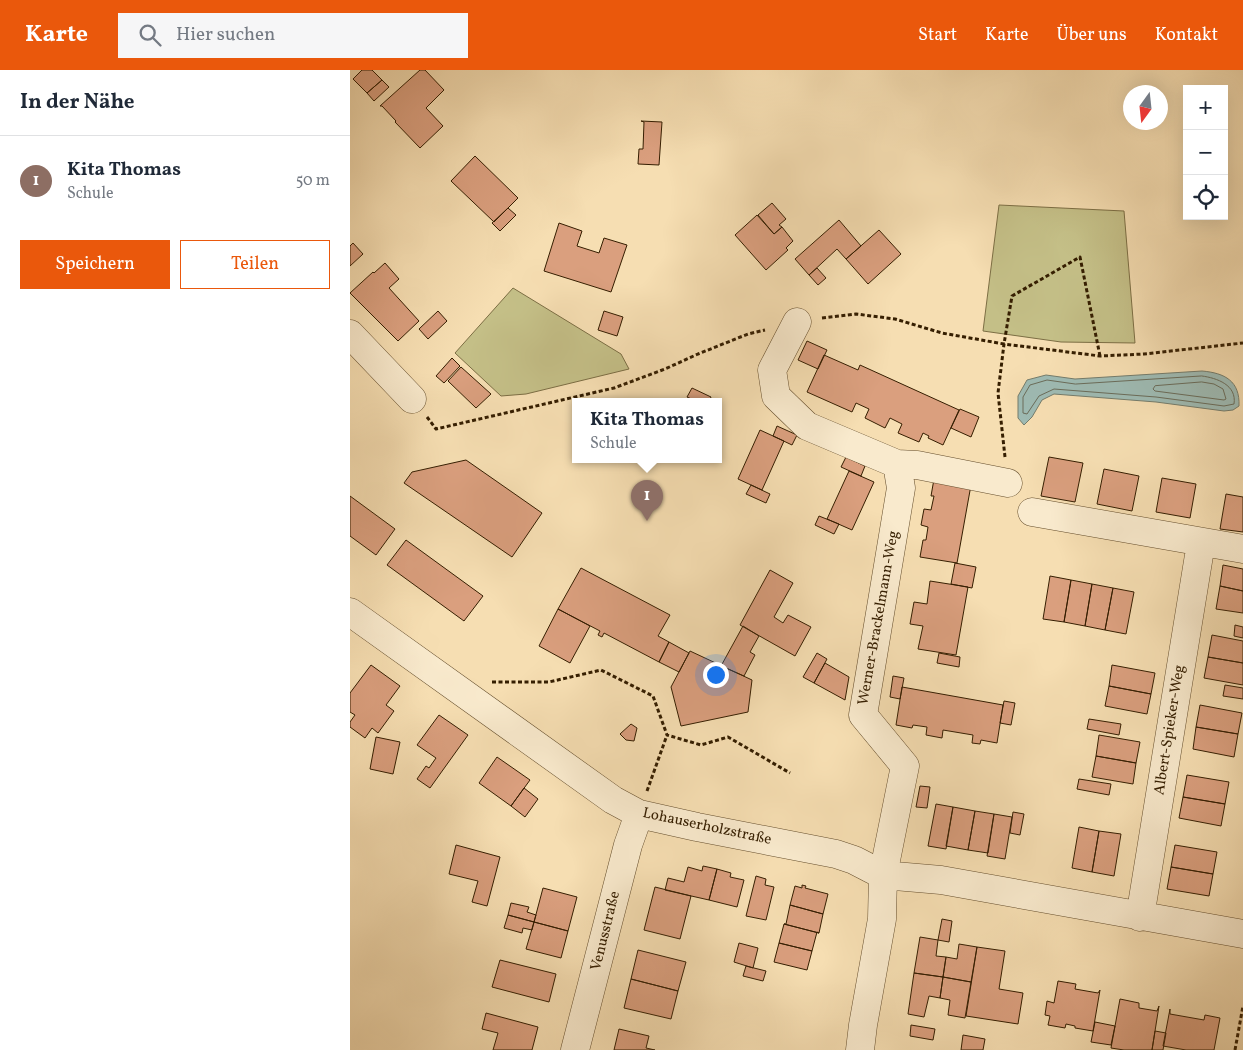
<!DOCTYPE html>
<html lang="de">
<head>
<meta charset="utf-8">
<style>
  :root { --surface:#fff; --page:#f6f6f7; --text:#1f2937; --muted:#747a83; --line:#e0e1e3; --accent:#ea580c }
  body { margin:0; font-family:Vollkorn,serif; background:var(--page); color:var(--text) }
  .controls { position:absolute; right:15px; top:15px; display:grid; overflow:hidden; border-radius:0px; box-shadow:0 5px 20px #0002 }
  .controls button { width:45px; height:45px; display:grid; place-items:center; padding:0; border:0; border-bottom:1px solid var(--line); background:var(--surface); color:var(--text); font:25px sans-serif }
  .compass { position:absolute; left:773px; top:15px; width:45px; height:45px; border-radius:50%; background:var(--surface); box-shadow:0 5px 20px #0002; rotate:195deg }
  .you { position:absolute; left:365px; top:604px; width:18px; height:18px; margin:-12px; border:4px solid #fff; border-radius:50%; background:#1a73e8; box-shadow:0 0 0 8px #1a73e833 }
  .badge { display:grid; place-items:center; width:32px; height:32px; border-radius:50%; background:var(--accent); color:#fff; font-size:16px; font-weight:700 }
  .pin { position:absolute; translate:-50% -41px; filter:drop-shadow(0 1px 2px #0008) }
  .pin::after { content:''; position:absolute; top:26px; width:18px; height:15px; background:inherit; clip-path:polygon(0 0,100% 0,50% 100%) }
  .popup { position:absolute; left:222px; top:328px; width:150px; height:65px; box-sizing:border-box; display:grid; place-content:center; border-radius:0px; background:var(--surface); filter:drop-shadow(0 1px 4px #0005); font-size:16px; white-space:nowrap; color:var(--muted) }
  .popup b { font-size:19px; color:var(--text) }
  .popup::after { content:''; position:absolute; left:50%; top:100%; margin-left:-10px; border:10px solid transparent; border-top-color:var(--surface) }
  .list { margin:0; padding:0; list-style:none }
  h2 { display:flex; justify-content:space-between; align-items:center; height:65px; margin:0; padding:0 20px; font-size:21px }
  h2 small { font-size:16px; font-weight:400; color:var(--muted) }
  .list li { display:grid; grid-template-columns:32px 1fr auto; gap:15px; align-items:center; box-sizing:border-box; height:90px; padding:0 20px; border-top:1px solid var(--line) }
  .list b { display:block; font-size:19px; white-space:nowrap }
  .list p { margin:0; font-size:16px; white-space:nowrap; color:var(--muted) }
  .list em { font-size:16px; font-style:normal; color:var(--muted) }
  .actions { display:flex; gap:10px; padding:15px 20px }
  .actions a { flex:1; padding:11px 0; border:1px solid var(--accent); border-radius:0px; text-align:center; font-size:18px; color:var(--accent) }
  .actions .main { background:var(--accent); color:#fff }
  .icon { flex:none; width:28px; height:28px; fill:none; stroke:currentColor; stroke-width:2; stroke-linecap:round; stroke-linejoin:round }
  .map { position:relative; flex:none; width:893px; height:980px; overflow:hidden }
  header { display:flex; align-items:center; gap:30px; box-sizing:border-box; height:70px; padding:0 25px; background:var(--accent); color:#fff }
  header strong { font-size:24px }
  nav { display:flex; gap:28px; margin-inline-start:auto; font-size:18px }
  .search { width:350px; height:45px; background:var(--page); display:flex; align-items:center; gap:12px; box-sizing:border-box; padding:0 18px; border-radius:0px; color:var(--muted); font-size:19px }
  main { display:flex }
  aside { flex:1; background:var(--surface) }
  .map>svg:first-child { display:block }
</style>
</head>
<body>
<header>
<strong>Karte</strong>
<div class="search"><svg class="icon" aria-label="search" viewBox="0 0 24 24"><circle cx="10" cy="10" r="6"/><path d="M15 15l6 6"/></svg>Hier suchen</div>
<nav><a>Start</a><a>Karte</a><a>Über uns</a><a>Kontakt</a></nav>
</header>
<main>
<aside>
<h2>In der Nähe<small></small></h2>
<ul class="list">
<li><span class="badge" style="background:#8d6e63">1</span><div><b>Kita Thomas</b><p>Schule</p></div><em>50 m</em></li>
</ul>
<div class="actions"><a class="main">Speichern</a><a>Teilen</a></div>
</aside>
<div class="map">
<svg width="893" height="980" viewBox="0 0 893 980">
  <rect width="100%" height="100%" fill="#f6deb2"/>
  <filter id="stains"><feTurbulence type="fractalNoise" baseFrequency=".004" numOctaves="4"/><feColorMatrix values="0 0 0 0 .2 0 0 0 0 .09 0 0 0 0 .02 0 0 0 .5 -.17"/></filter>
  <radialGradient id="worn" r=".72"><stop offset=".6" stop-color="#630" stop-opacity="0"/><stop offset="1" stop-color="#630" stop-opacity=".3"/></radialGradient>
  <!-- green -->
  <path fill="#c4bf87" stroke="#7c6e44" d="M649,135L774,141L785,273L711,272L633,261Z
    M163,218L271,284L279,299L176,324L151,326L105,283Z"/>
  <!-- water -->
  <path fill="#9ebbb4" stroke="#747c6c" d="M852,301C875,303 890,311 889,336L883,340L874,341L806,332L704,324L692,330L682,347L674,355L668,348V326L677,310L696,305L725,309Z"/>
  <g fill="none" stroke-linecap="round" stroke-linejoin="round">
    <!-- shore -->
    <path stroke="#6a6c5a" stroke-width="1" d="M852,306C867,308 887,315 884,334L874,336L806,327L704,319L689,326L677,344L673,343V327L680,315L697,310L725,314Z
      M852,312L864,314L873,319L876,329L874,330L805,321L803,319L805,316Z"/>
  </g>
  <!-- building -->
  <path fill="#da9f7e" stroke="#351e01" d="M12,0H22L32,10L17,23L3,9Z
    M70,0H75L94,20L76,38L93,56L70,78L45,52L46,51L32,36H30Z
    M32,10L39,17L24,31L17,23Z
    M291,51L312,52L309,95L288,94L289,79H293L294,52Z
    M125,86L168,128L144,152L101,111Z
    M422,133L436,149L429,155L432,157L424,164L408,145Z
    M158,138L166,145L150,161L142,153Z
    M407,145L424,164L432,157L443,171L436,178L438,180L416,200L385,165Z
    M489,150L511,176L496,189L487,179L459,205L445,189Z
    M209,153L232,161L227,176L249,183L254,168L277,175L261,222L194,201Z
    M529,160L551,184L518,214L496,189Z
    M3,173L13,184L0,196V176Z
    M35,193L49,209L39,218L69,251L48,271L0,223L23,202L24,203Z
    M467,198L476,208L468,215L459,205Z
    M88,241L97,251L78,269L69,259Z
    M254,241L273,247L267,266L248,260Z
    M457,271L477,280L468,299L448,290Z
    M474,285L508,300L510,295L609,340L593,375L578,368L579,366L573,363L569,372L548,363L552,354L540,348L535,358L515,348L519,339L506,333L502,342L457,322Z
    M102,288L110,296L94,313L86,306Z
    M111,297L141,324L126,338L98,311Z
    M342,318L361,327L359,332H348L337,327Z
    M610,339L629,347L621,367L601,358Z
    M427,356L447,365L442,375L423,366Z
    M410,360L434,371L412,420L388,409Z
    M496,387L515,396L511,406L491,397Z
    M699,387L733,393L725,432L691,426Z
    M116,390L192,443L162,487L54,413L62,402Z
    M754,399L789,406L782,441L747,434Z
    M499,401L524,412L502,460L477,449Z
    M812,408L846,414L840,448L806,442Z
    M584,409L621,415L607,493L570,487L573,470H576L578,457L571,455L574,439L581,440L584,426H581Z
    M401,415L420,424L416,433L396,424Z
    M876,424L893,427V462L870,459Z
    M0,426L45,459L26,485L0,466Z
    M469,446L489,454L484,464L465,455Z
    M56,470L133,526L114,551L37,495Z
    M605,493L626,497L622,518L601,514Z
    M873,495L893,499V521L870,516Z
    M231,498L320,545L308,566L319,572L309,592L254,563L252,567L248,565L250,561L208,539Z
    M420,500L443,513L424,547L433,553L438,545L461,557L445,586L390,555Z
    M700,506L721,510L714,552L693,549Z
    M721,510L742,514L735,556L714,552Z
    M580,511L618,517L606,585L568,579L573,556L560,554L564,532L577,534Z
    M742,514L763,518L755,560L735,556Z
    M870,516L893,521V543L866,539Z
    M763,518L784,522L776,564L755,560Z
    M208,539L240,556L220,593L189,576Z
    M885,555L893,557V568L884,566Z
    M393,556L409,566L400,582L405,585L394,606L371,596Z
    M862,565L893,571V593L858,587Z
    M319,572L339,583L329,602L309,592Z
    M340,581L402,610L398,642L331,656L321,617Z
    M467,583L477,589L464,613L453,607Z
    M589,583L610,587L609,597L587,593Z
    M858,587L893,593V615L854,608Z
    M475,593L499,607L495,630L464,613Z
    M21,595L50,616L36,635L44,641L28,663L22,658L15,668L0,657V652L5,645L0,642V623Z
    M762,595L805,603L801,624L759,616Z
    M543,606L554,608L550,629L540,627Z
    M875,615L893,618V629L873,626Z
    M759,616L801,624L797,644L755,636Z
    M552,617L653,635L647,673L631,670L630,674L622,673L623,665L593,660L592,668L576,665L577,657L563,655L562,658L546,655Z
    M654,631L665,633L661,655L650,653Z
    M850,635L892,643L888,664L846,657Z
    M89,645L118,665L80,718L67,709L76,696L79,698L86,688L67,675Z
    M739,649L771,654L769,665L737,659Z
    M281,654L287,658L284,671L276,670L270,664Z
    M846,657L888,664L884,687L843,679Z
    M749,665L790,672L786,693L746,686Z
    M26,667L50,672L43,704L20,699Z
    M746,686L786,693L783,714L742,707Z
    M147,687L180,710L161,736L129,713Z
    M837,705L879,712L875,734L833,727Z
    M729,709L761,714L759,725L727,719Z
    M570,716L580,717L577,738L566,737Z
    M174,718L188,729L175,747L161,736Z
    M833,727L875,734L871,756L829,748Z
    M586,734L603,737L596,779L578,776Z
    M603,737L625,741L618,780L596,776Z
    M625,741L644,744L638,783L618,780Z
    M663,742L674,744L670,765L660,763Z
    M644,744L662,747L655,789L637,786Z
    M729,757L749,761L742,802L722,798Z
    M749,761L771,764L764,806L742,802Z
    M106,775L150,787L137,836L122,832L128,811L99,804Z
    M825,775L867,782L863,804L821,797Z
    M353,796L367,799L359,830L315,820L318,808L334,812L338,797L352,801Z
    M821,797L863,804L859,826L817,819Z
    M367,799L381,803L380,807L394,810L387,837L359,830Z
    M406,806L416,809L415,815L424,817L416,850L396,846Z
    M452,815L456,816L455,818L478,824L473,844L440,835L445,816L452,818Z
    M305,817L341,826L330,869L294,860Z
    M193,818L227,827L218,861L184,852Z
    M161,833L179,837L177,842L186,845L184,852L158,845Z
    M440,835L473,844L469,863L434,854H436Z
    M158,845L184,852L182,860L173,858L172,863L154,858Z
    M592,849L602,851L599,872L588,870Z
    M184,852L218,861L211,888L176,879Z
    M434,854L469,863L467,862L462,881L429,873Z
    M570,867L588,870L586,886L596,887L593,907L564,903Z
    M389,873L408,878L403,898L384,892Z
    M429,873L462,881L457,900L424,892Z
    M609,874L627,877L621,912L593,907L596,887L607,889Z
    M627,877L655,881L649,919L673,923L668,954L616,946Z
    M288,880L336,892L328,921L281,909Z
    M150,890L206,904L199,932L142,917Z
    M396,896L416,901L413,911L393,906Z
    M564,903L593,907L590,928L579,926L574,947L558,944Z
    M593,907L621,912L615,948L598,945L600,930L590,928Z
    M281,909L328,921L321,949L274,938Z
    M708,911L726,914L725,919L748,923L750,920L743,961L725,958V956L716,954L715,958L698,955L700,946L695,945L697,931L704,933Z
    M770,929L789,933V938L807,941L809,936L802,980H774L761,978Z
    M820,939V944L854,950L855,945L870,948L864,980H836L813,976Z
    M136,943L188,957L182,980H143L148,963L132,959Z
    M745,952L765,956L761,975L741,972Z
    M561,955L585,959L583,970L560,966Z
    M269,959L299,966L296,978L305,980H264Z
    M805,961L816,963L813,980H802Z
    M613,965L635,969L633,980H611Z"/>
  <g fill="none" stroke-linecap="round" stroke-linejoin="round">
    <!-- minor casing -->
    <g stroke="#654e2d" stroke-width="29">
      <path id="minor" d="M447,252L422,300L426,326L457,356L547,394L551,418L513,645L555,696L533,805L532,849L513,955L510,980
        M0,264L62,329
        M547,394L567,395L658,413
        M682,442L893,479
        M0,542L263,730L289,744L347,757L486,784L504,790L533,805L591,810L893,864
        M790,847L851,473
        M225,980L278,775L289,744"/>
    </g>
    <!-- path -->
    <path stroke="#351e01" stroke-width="3" stroke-dasharray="4 2.5" stroke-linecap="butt" d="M472,248L506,244L545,249L592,263L654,274L662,226L730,187L750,286
      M77,347L86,359L264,318L315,299L348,284L398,264L415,260
      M655,387L648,323L654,274L750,286L794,284L893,273
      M142,612H199L251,600L303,626L317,665L351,675L378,667L440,703
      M297,721L317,665
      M885,980L893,936"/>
    <!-- minor -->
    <use href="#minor" stroke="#f9eacd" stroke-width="28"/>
  </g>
  <g text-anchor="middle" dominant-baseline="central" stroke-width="4" stroke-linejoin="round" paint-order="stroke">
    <!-- street labels -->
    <g font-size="15" fill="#351e01" stroke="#f9eacd">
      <text transform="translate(529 548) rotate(-80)">Werner-Brackelmann-Weg</text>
      <text transform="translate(820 660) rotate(-81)">Albert-Spieker-Weg</text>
      <text transform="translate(357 757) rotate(12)">Lohauserholzstraße</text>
      <text transform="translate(256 861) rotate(-76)">Venusstraße</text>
    </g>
  </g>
  <rect width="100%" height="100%" filter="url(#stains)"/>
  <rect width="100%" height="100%" fill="url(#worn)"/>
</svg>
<div class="controls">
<button>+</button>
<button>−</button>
<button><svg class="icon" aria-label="locate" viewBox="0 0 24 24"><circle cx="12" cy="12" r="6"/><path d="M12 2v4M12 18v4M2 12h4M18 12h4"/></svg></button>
</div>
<svg class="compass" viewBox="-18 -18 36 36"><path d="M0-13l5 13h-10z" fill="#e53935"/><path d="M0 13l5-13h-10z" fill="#747a83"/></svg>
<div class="you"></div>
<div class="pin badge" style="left:297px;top:451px;background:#8d6e63">1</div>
<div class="popup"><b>Kita Thomas</b>Schule</div>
</div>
</main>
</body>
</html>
